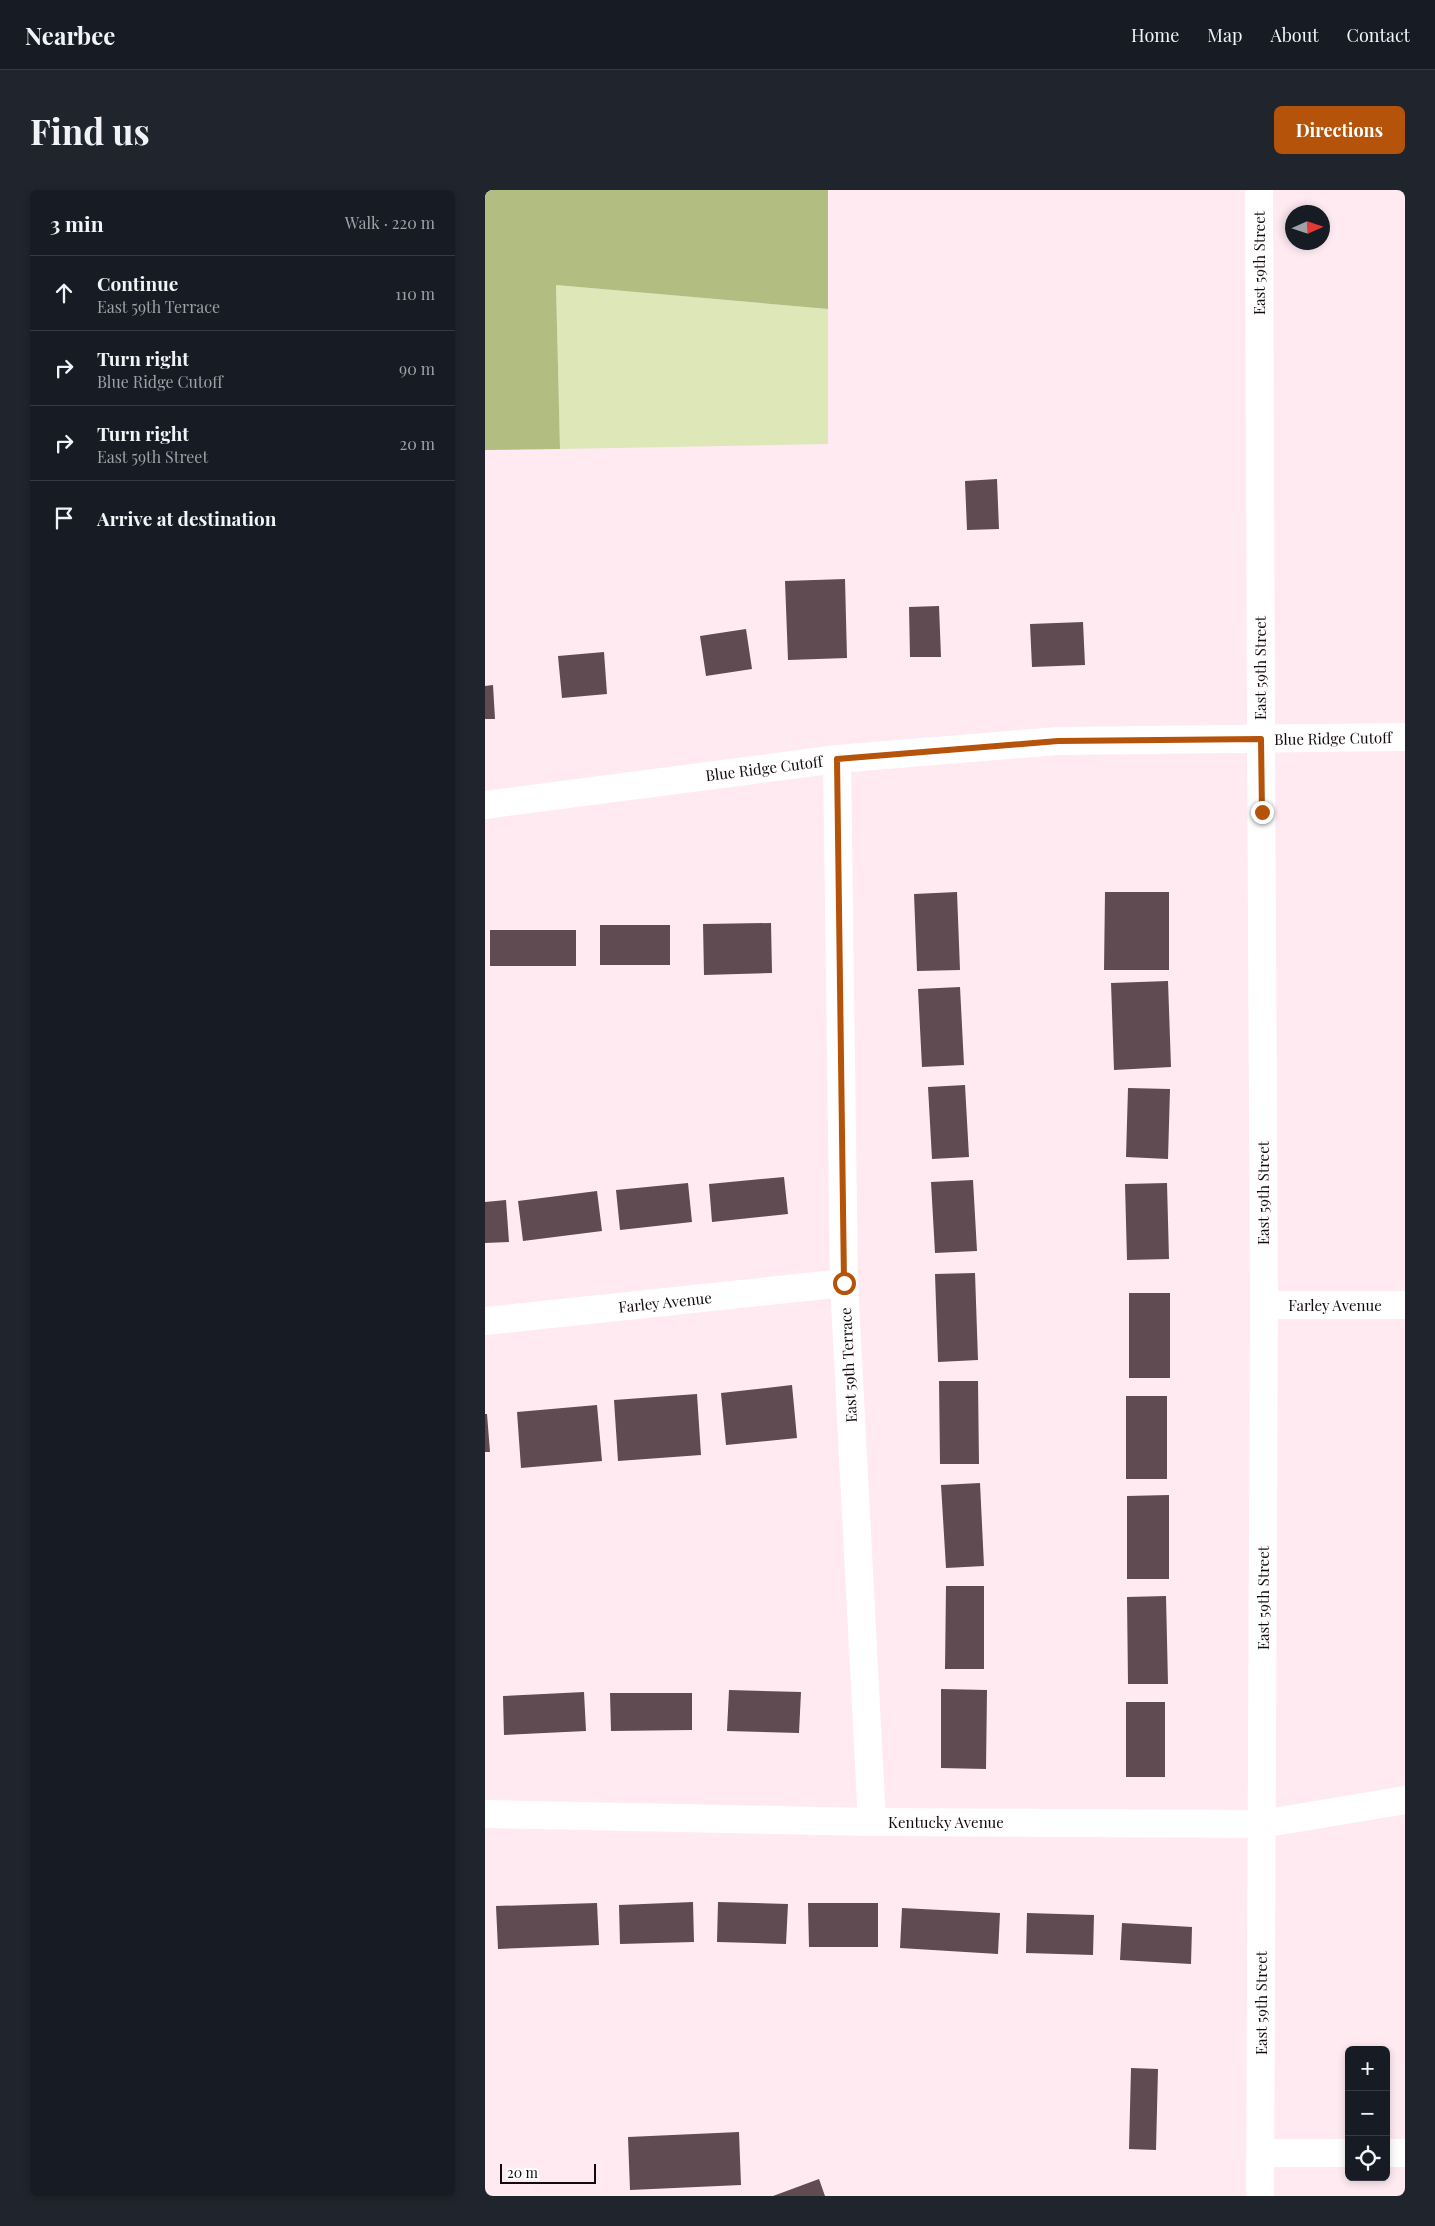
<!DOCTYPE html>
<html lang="en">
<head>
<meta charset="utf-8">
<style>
  :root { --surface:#171b24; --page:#20242c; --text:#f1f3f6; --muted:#9ea1a6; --line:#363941; --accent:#b45309 }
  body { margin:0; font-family:"Playfair Display",serif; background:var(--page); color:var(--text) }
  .controls { position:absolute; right:15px; bottom:15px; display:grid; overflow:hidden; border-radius:8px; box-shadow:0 2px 8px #0003 }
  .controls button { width:45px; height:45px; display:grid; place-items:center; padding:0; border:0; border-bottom:1px solid var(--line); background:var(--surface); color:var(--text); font:25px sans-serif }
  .compass { position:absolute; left:800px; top:15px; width:45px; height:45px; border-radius:50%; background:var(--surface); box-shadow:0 2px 8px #0003; rotate:87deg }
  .scale { position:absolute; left:15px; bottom:12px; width:96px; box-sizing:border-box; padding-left:5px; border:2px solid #120a0d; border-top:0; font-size:14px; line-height:18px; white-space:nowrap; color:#120a0d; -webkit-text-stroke:4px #fefefe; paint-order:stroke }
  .stop { position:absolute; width:15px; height:15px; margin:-11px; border:4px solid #b45309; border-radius:50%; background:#fff }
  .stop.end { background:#b45309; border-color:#fff; box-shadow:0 1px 5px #0008 }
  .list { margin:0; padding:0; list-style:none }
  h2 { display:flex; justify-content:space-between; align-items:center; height:65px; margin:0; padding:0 20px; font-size:21px }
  h2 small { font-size:16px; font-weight:400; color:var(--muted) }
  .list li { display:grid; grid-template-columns:32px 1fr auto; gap:15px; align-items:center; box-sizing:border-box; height:75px; padding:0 20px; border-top:1px solid var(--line) }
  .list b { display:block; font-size:19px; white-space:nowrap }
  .list p { margin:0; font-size:16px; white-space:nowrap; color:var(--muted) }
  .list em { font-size:16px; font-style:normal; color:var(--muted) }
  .icon { flex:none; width:28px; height:28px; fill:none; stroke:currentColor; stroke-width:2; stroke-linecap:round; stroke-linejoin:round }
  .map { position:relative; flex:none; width:920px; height:2006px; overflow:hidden; border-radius:8px }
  header { display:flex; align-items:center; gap:30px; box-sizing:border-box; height:70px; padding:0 25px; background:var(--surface); border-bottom:1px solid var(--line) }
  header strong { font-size:24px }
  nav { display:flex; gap:28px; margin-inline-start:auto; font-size:18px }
  .intro { display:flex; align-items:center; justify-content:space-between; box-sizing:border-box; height:120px; padding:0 30px }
  h1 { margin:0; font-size:35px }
  .button { padding:12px 22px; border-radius:8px; background:var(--accent); color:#fff; font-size:18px; font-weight:700 }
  main { display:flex; gap:30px; padding:0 30px }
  aside { flex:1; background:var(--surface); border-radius:8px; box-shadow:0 2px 8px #0003 }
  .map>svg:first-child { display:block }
</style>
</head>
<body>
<header>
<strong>Nearbee</strong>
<nav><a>Home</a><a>Map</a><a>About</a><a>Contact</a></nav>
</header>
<div class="intro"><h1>Find us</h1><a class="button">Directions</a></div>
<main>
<aside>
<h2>3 min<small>Walk · 220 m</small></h2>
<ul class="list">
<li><svg class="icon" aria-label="ahead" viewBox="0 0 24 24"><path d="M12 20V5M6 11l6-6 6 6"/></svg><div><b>Continue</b><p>East 59th Terrace</p></div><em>110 m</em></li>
<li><svg class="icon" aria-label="right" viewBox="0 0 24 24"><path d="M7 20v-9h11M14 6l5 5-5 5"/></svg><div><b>Turn right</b><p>Blue Ridge Cutoff</p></div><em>90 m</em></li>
<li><svg class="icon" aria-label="right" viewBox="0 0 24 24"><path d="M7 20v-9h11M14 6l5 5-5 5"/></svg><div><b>Turn right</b><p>East 59th Street</p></div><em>20 m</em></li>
<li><svg class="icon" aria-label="arrive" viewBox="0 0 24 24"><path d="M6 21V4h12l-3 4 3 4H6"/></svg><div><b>Arrive at destination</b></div></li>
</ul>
</aside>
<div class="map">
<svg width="920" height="2006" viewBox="0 0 920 2006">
  <rect width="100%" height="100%" fill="#ffeaf2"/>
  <!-- green -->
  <path fill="#dde7b8" d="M71,95L343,119V254L75,259Z"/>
  <!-- forest -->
  <path fill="#b2bd82" d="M0,0H343V119L71,95L75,259L0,260Z"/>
  <!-- building -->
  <path fill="#604b53" d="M512,289L514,339L482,340L480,291Z
    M360,389L362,468L303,470L300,391Z
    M454,416L456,467H425L424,417Z
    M598,432L600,475L547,477L545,434Z
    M261,439L267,479L221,486L215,446Z
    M119,462L122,504L77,508L73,466Z
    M8,495L10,529H0V496Z
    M472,702L475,780L432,781L429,704Z
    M620,702H684V780H619Z
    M286,733L287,783L219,785L218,734Z
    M115,735H185V775H115Z
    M5,740H91V776H5Z
    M683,791L686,877L629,880L626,793Z
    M475,797L479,875L437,877L433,799Z
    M480,895L484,967L447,969L443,897Z
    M643,898L685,899L683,969L641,967Z
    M299,987L303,1024L227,1032L224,994Z
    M488,990L492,1061L450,1063L446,992Z
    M203,993L207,1032L135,1040L131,1000Z
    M682,993L684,1069L642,1070L640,994Z
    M112,1001L117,1041L38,1051L33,1011Z
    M21,1010L24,1052L0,1053V1012Z
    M490,1083L493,1170L453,1172L450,1084Z
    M644,1103H685V1188H644Z
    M454,1191H493L494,1274H455Z
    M307,1195L312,1248L241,1255L236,1203Z
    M212,1204L216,1265L133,1271L129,1210Z
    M641,1206H682V1289H641Z
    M112,1215L117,1271L36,1278L32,1222Z
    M0,1224H2L5,1262H0Z
    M495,1293L499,1376L461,1378L456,1295Z
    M684,1305V1389H642V1306Z
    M461,1396H499V1479H460Z
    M681,1406L683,1494H643L642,1407Z
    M456,1499L502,1500L501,1579L456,1578Z
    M244,1500L316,1502L314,1543L242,1541Z
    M99,1502L101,1541L19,1545L18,1506Z
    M125,1503H207V1540L126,1541Z
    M641,1512H680V1587H641Z
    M208,1712L209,1752L135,1754L134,1715Z
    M233,1712L303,1714L301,1754L232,1752Z
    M112,1713L114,1755L13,1759L11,1716Z
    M323,1713H393V1757H324Z
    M417,1718L515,1723L513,1764L415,1758Z
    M542,1723L609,1725L608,1765L541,1763Z
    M637,1733L707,1737L706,1774L635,1770Z
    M646,1878L673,1879L671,1960L644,1959Z
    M254,1942L256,1995L145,2000L143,1947Z
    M334,1989L340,2006H288Z"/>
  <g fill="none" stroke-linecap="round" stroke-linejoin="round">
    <!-- street -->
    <path stroke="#fff" stroke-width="28" d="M774,0L776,549
      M352,569L359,1093L387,1632
      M779,1115H920
      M0,1131L359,1093
      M0,1624L387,1632L777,1634L920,1610
      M776,1963H864
      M901,1963H920"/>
    <!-- secondary -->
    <path stroke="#fff" stroke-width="28" d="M0,615L352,569L573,551L920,547
      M775,2006L779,1115L776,549"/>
  </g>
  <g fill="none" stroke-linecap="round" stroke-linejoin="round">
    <!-- route -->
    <path stroke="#b45309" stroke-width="6" d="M359,1093L352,569L573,551L776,549L777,622"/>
  </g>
  <g text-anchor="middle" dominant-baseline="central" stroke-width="5" stroke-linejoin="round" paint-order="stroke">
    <!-- street labels -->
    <g font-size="15" fill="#120a0d" stroke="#fefefe">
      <text transform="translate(774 73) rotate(-90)">East 59th Street</text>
      <text transform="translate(775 478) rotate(-90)">East 59th Street</text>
      <text transform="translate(848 548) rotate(-1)">Blue Ridge Cutoff</text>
      <text transform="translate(279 578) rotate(-7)">Blue Ridge Cutoff</text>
      <text transform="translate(778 1003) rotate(-90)">East 59th Street</text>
      <text transform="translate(180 1112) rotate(-6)">Farley Avenue</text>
      <text x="850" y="1115">Farley Avenue</text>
      <text transform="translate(363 1175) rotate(-93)">East 59th Terrace</text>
      <text transform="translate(778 1408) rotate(-90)">East 59th Street</text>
      <text x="461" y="1632">Kentucky Avenue</text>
      <text transform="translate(776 1813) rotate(-90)">East 59th Street</text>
    </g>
  </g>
</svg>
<div class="controls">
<button>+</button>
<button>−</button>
<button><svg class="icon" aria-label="locate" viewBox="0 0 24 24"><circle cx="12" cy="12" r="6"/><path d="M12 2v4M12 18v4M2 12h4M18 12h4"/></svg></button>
</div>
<svg class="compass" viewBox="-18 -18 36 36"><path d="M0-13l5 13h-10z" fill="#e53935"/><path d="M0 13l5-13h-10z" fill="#9ea1a6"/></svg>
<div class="scale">20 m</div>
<div class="stop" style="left:359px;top:1093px"></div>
<div class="stop end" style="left:777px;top:622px"></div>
</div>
</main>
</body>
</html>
